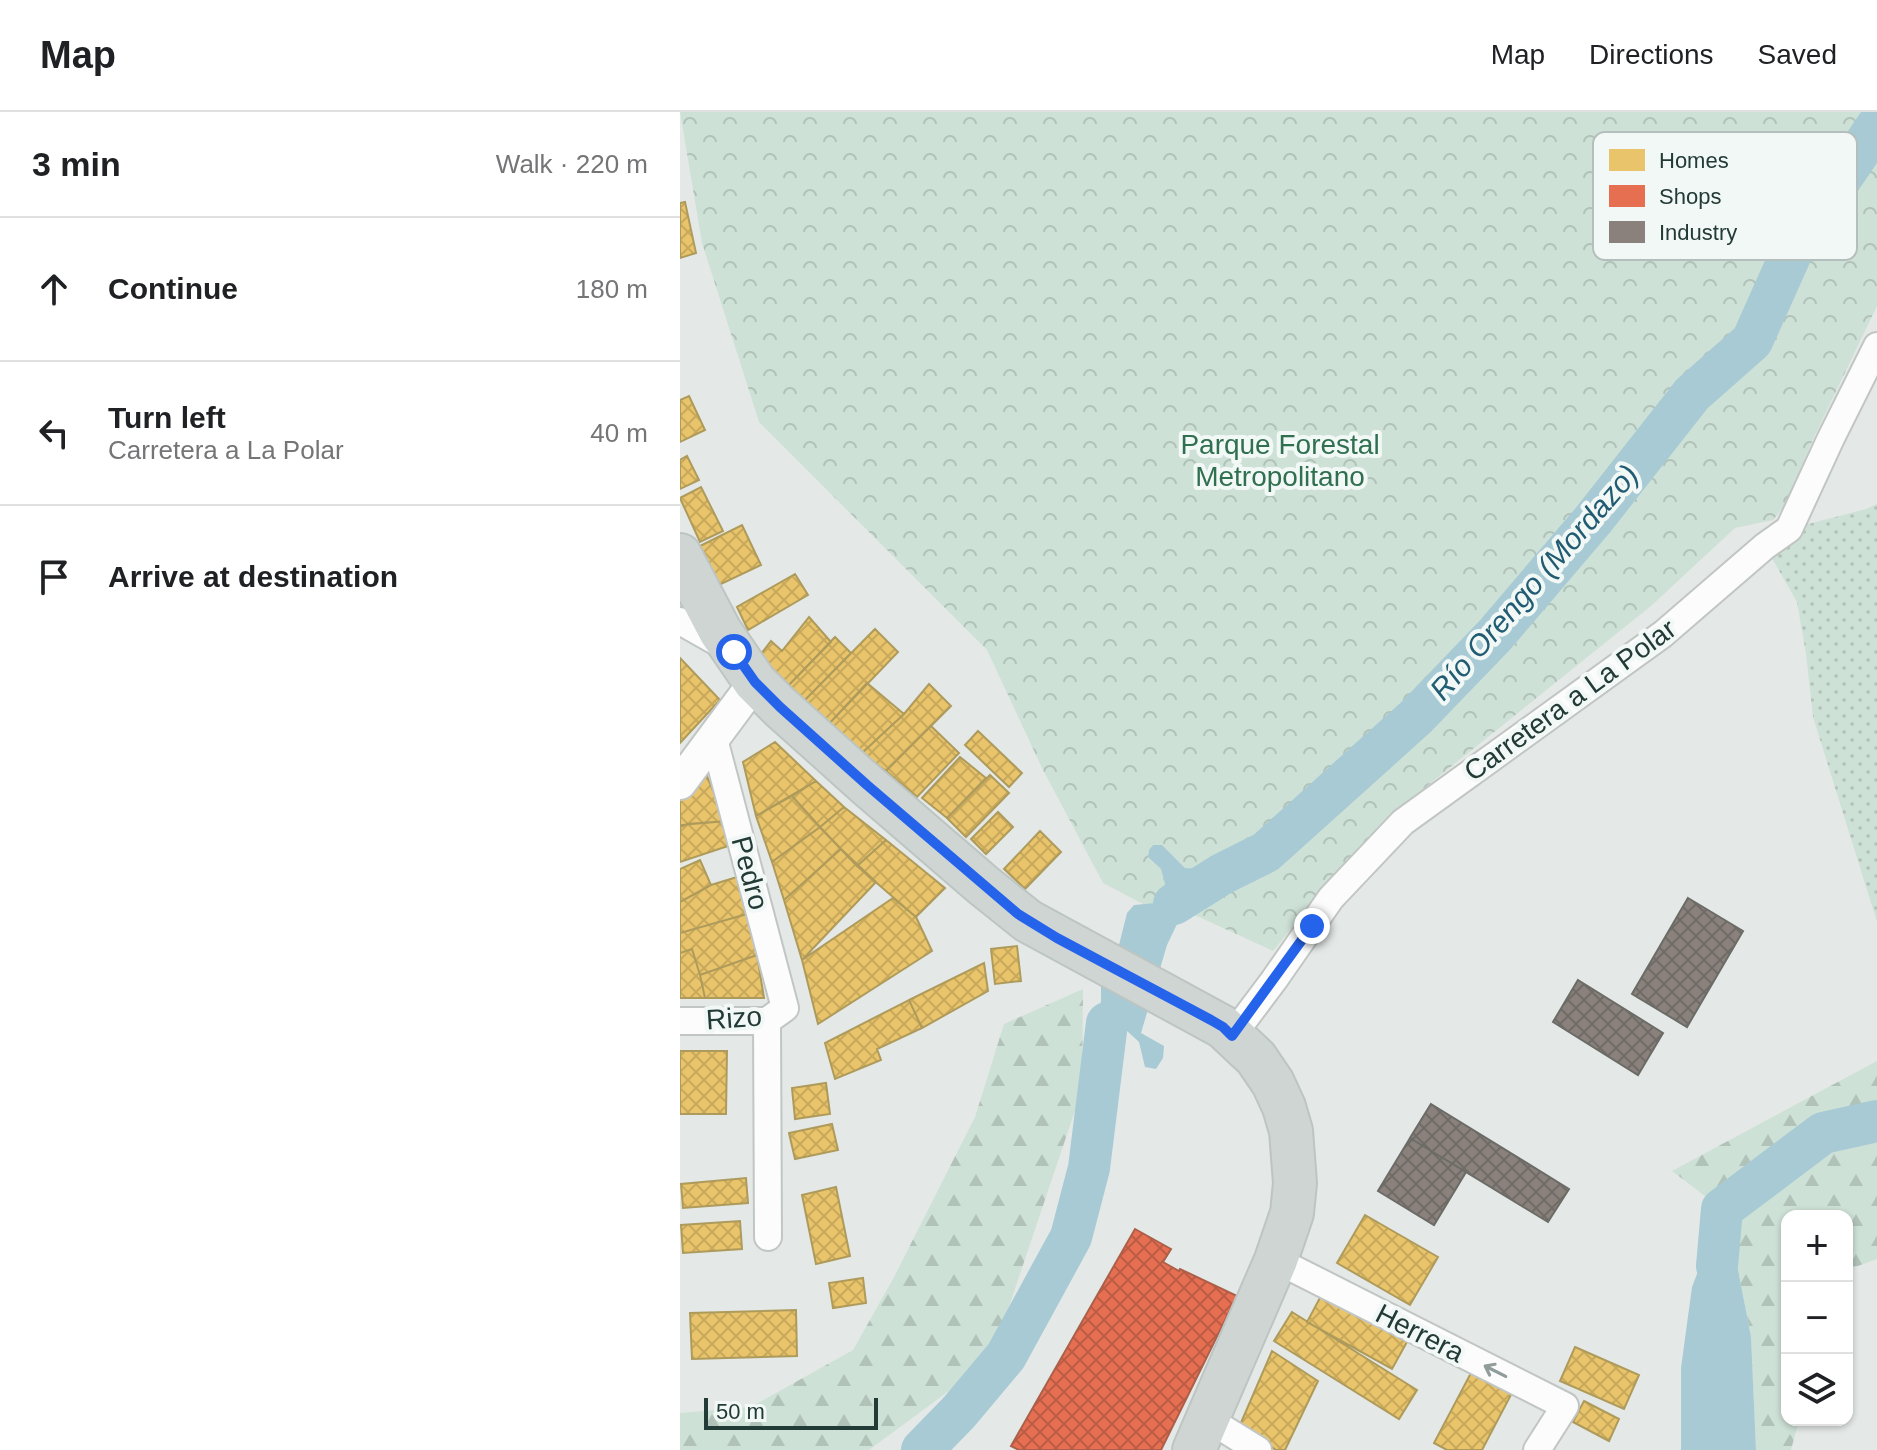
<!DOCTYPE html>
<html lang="en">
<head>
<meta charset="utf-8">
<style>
  :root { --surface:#fff; --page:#f6f6f6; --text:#202124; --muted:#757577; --line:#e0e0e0 }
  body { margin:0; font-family:Arial,sans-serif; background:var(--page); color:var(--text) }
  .controls { position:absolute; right:24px; bottom:24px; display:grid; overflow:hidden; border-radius:16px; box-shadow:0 2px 6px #0004 }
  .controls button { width:72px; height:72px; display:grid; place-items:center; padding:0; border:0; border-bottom:2px solid var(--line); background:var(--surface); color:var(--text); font:40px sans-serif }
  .scale { position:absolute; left:24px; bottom:20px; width:174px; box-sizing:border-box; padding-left:8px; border:4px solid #233b37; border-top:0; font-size:22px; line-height:28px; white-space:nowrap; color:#233b37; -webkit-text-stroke:6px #f2f8f6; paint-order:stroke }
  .stop { position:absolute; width:24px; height:24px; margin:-18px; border:6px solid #2563eb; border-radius:50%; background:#fff }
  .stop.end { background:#2563eb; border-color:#fff; box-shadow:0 2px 8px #0008 }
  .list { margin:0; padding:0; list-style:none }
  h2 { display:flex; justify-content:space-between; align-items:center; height:104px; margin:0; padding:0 32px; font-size:34px }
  h2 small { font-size:26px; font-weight:400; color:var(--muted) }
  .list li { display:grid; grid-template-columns:52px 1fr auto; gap:24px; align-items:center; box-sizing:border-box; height:144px; padding:0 32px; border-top:2px solid var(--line) }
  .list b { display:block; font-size:30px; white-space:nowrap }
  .list p { margin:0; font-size:26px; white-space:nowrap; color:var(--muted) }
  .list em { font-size:26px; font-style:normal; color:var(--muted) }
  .icon { flex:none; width:44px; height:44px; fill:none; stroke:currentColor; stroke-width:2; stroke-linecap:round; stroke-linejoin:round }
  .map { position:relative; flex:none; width:1197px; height:1338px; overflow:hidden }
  header { display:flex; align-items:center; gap:48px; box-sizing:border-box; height:112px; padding:0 40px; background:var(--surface); border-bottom:2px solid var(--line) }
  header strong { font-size:38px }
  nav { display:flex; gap:44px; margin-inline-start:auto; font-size:28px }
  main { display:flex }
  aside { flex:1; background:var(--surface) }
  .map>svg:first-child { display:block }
</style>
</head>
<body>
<header>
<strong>Map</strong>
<nav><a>Map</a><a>Directions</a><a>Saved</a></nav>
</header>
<main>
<aside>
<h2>3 min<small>Walk · 220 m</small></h2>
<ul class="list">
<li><svg class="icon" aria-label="ahead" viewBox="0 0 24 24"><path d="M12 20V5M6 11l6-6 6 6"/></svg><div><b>Continue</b></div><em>180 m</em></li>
<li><svg class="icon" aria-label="left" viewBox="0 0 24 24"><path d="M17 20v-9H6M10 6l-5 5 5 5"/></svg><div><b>Turn left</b><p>Carretera a La Polar</p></div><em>40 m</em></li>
<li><svg class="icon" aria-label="arrive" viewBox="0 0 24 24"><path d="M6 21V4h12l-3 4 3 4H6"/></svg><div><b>Arrive at destination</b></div></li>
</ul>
</aside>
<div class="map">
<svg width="1197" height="1338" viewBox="0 0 1197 1338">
  <defs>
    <pattern id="forest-firs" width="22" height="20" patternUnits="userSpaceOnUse" patternTransform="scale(2)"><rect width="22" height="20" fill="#cee1d6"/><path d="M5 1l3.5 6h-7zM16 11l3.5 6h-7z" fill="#b1c2b8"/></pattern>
    <pattern id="park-crowns" width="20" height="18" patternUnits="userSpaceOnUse" patternTransform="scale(2)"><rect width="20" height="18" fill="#cee1d6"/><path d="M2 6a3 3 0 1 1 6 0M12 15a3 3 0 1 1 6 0" fill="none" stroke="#b1c2b8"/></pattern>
    <pattern id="garden-dots" width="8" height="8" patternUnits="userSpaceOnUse" patternTransform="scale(2)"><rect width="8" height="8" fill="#cee1d6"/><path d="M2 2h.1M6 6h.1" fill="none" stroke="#b1c2b8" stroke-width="1.8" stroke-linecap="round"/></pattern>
    <pattern id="homes-cross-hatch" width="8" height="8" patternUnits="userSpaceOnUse" patternTransform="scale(2)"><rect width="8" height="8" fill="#e9c46a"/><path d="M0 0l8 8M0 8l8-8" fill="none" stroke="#c8a95c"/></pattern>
    <pattern id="shops-cross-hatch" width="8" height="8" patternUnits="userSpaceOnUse" patternTransform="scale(2)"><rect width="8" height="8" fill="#e76f51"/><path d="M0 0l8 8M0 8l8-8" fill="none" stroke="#bb5c44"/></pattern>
    <pattern id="industry-cross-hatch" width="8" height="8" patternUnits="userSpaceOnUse" patternTransform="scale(2)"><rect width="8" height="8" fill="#8a817c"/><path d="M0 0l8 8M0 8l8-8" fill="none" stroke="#706b66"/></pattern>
  </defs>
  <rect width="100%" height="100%" fill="#e4e9e7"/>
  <!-- forest -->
  <path fill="url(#forest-firs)" d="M403,877L402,978L311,1248L189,1338H0V1301L71,1295L173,1238L213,1167L295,1005L324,912Z
    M1197,949V1147L1167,1158V1104H1107V1308H1119L1111,1338H1076L1071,1225L1054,1137L1042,1097L992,1059Z"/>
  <!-- park -->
  <path fill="url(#park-crowns)" d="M0,0H1197V194L1135,323L1105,393L1093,408L1055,416L971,494L717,698L642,779L593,839L506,799L517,785L525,757L505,756L482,733H473L469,738L468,745L481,757L485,772L482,786L476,791L465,793L423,771L362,656L307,538L79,310L22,131Z"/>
  <!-- garden -->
  <path fill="url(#garden-dots)" d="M1197,392V810L1133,605L1126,542L1117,490L1085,434L1109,417L1186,397Z"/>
  <!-- water -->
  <path fill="#a7cad5" d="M473,733H482L505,756L525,757L542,762L517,785L497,812L487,833L461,921L484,934L483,946L476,957L465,955L459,930L447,919L441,921V932C427,945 430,950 434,968L419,969L405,967V917L421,890V860L439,833L447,801L454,793L476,791L482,785L485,772L481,757L468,745L469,738Z
    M1042,1097L1054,1137L1071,1225L1076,1338H1001V1256L1012,1175Z"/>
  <!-- homes -->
  <path fill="url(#homes-cross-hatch)" stroke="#ae9b5b" stroke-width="2" d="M5,90L16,141L0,146V91Z
    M9,284L25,318L0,330V288Z
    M7,344L19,368L0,377V348Z
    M21,375L43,419L20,430L0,386Z
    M62,413L81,453L39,473L20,434Z
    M115,462L128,483L68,518L57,495Z
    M129,505L151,530L105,577L77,547L91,529L102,539Z
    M195,517L218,540L147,614L120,593Z
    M155,525L171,541L120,593L105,577Z
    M0,546L40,588L0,631Z
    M187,571L224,602L181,642L147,614Z
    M249,572L271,594L206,659L181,642L224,602Z
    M251,614L279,641L237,685L206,659Z
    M298,619L342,661L329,675L285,633Z
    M95,630L136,669L76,704L63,650Z
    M280,645L306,666L267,706L242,686Z
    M23,655L46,709L0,713V688Z
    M310,663L329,681L286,725L267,706Z
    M136,669L164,695L140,715L112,684Z
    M112,684L140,715L92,750L76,704Z
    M164,695L206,728L177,754L140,715Z
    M318,700L333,715L306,742L291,727Z
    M46,709L48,734L0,750V715L7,712Z
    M140,715L161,737L104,788L92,750Z
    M360,719L381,740L345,777L324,757Z
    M206,728L265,776L236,805L177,754Z
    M161,737L196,770L122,848L104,788Z
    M20,748L31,773L0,790V757Z
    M57,765L67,802L0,821V790L31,773Z
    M213,786L236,805L252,839L138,912L122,848Z
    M67,802L77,843L20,863L12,837L0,841V821Z
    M337,834L341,869L315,872L311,837Z
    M12,837L20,863L25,886H0V841Z
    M77,843L84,886H25L20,863Z
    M304,851L308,879L242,916L229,888Z
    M229,888L242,916L197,937L201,948L155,967L145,931Z
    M0,939H47L46,1002H0Z
    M146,971L150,1002L115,1007L112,976Z
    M152,1012L158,1038L115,1047L109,1021Z
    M66,1066L68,1091L3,1096L1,1072Z
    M156,1075L170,1144L136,1152L122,1083Z
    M685,1103L758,1145L730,1193L657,1151Z
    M60,1109L62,1137L3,1141L1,1113Z
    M183,1166L186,1191L153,1196L149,1171Z
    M642,1182L727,1230L712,1257L627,1210Z
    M116,1198L117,1244L12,1247L10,1201Z
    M612,1200L737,1278L719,1307L594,1229Z
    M895,1235L959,1263L944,1297L880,1269Z
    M592,1239L638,1269L605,1338H596L560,1313Z
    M793,1257L833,1279L802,1338H767L754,1331Z
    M904,1289L939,1307L929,1329L893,1310Z"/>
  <!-- shops -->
  <path fill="url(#shops-cross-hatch)" stroke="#ac5f49" stroke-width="2" d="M455,1117L491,1137L483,1150L499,1159L500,1157L557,1184L481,1338H339L331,1334Z"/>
  <!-- industry -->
  <path fill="url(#industry-cross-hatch)" stroke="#6b6c67" stroke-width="2" d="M1008,786L1063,819L1007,915L952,882Z
    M898,868L983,921L958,963L873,910Z
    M751,992L889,1077L868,1110L730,1026Z
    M730,1026L786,1060L754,1113L698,1079Z"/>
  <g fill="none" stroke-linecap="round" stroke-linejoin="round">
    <!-- river -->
    <path stroke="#a7cad5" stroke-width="42" d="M494,792L542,762L586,740L736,605L815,523L913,408L1012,282L1072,229L1114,135L1197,14
      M1037,1154L1042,1097L1143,1021L1197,1009
      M242,1338L279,1300L326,1244L391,1125L409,1056L427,911"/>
    <!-- minor casing -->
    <g stroke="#c1c6c4" stroke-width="30">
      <path id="minor" d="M0,509L44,534
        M0,909H87L105,896L34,627
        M87,909L88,1125
        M552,924L594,868L651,786L723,710L983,522L1085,434L1109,417L1151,326L1197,234
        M596,1148L885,1294L857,1338
        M528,1307L578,1338"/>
    </g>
    <!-- tertiary casing -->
    <g stroke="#c1c6c4" stroke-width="36">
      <path id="tertiary" d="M0,671L75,570"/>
    </g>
    <!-- primary casing -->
    <g stroke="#bdc5c3" stroke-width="46">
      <path id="primary" d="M0,443L40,519L75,570L100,595L187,673L303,773L348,809L543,915L576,946L593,971L604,995L611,1019L615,1071L612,1101L596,1148L514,1338"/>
    </g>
    <!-- minor -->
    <use href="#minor" stroke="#fbfcfb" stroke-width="26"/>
    <!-- tertiary -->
    <use href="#tertiary" stroke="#fbfcfb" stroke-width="32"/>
    <!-- primary -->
    <use href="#primary" stroke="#ced5d3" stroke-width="42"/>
  </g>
  <!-- one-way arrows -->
  <defs><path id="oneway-shaft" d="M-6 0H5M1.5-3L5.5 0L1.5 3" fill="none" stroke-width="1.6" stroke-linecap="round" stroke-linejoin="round" transform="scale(2)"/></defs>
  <use stroke="#8f9c99" href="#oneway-shaft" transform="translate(815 1259) rotate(-153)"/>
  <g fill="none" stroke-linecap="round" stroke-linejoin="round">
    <!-- route -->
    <path stroke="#2563eb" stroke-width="10" d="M54,540L75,570L100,595L187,673L338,802L377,826L531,908L543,915L552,924L632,814"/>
  </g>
  <g text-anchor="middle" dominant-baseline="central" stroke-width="8" stroke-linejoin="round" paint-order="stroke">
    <!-- park labels -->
    <g font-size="28" fill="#306f4f" stroke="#f2f8f6">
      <text x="600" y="332">Parque Forestal<tspan x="600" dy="32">Metropolitano</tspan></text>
    </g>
    <!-- street labels -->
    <g font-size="28" fill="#233b37" stroke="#f2f8f6">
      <text transform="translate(890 588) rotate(-36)">Carretera a La Polar</text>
      <text transform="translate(70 761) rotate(75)">Pedro</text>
      <text transform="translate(54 906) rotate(-4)">Rizo</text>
      <text transform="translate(740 1221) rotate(27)">Herrera</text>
    </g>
    <!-- water labels -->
    <g font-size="30" font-style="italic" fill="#215c73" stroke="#f2f8f6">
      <text transform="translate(854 470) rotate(-49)">Río Orengo (Mordazo)</text>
    </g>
  </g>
  <!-- legend -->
  <rect x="913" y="20" width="264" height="128" rx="12" fill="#f2f8f6" stroke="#b4bfbd" stroke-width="2"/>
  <rect x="929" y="37" width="36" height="22" fill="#e9c46a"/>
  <rect x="929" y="73" width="36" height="22" fill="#e76f51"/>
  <rect x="929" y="109" width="36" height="22" fill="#8a817c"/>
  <g font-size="22" fill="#233b37">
    <text x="979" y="56">Homes</text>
    <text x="979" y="92">Shops</text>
    <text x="979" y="128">Industry</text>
  </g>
</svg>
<div class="controls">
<button>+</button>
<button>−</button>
<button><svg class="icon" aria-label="layers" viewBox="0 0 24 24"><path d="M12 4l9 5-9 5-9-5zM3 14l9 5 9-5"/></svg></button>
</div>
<div class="scale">50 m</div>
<div class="stop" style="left:54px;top:540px"></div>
<div class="stop end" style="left:632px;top:814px"></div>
</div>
</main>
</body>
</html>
